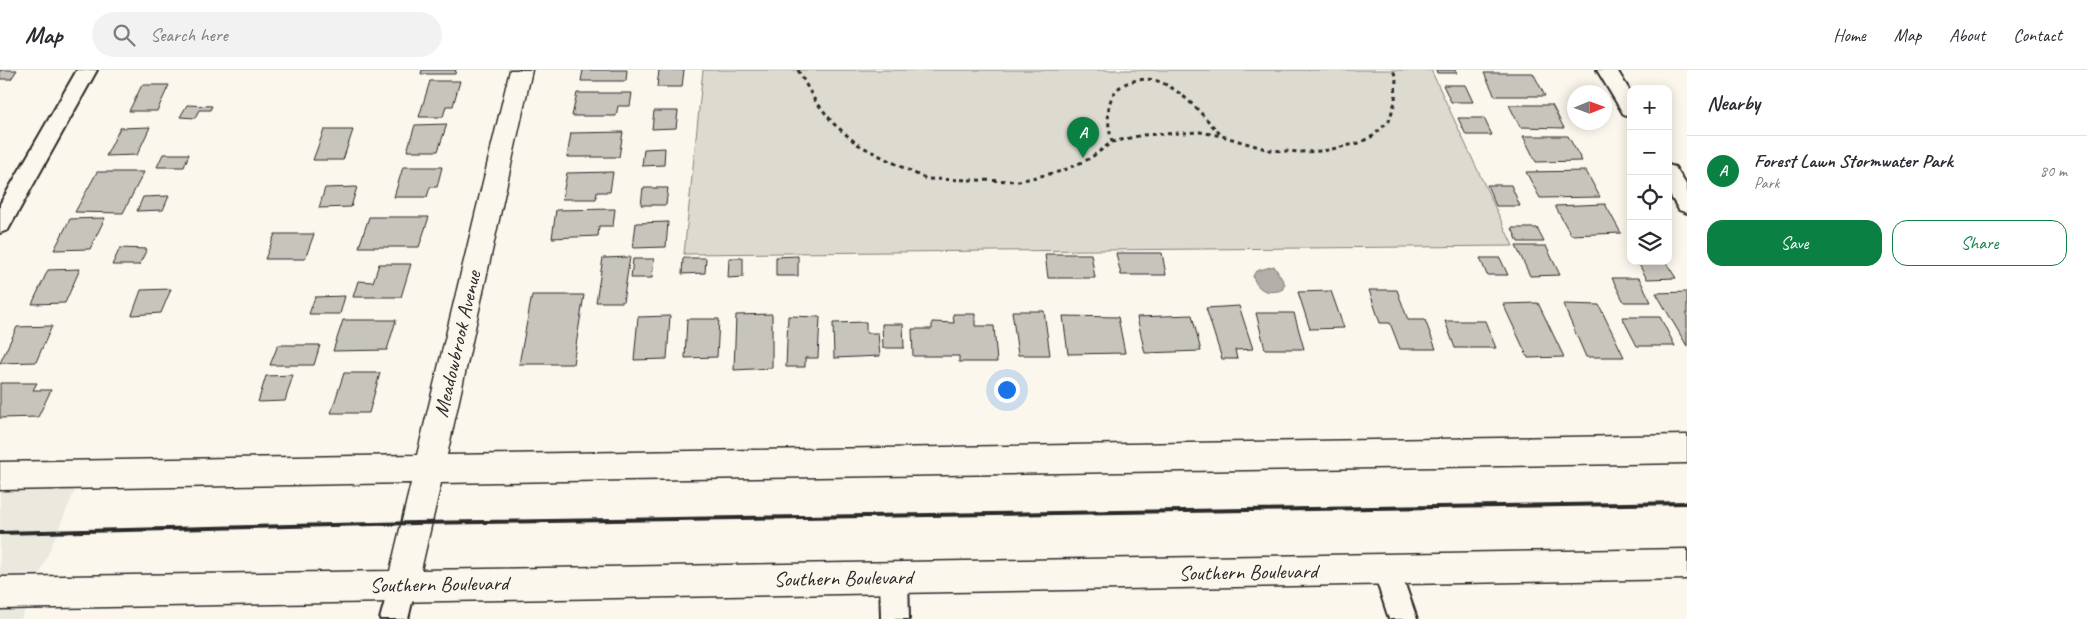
<!DOCTYPE html>
<html lang="en">
<head>
<meta charset="utf-8">
<style>
  :root { --surface:#fff; --page:#f2f2f3; --text:#2b2b33; --muted:#7c7c81; --line:#e1e1e2; --accent:#0b8043 }
  body { margin:0; font-family:Caveat,sans-serif; background:var(--page); color:var(--text) }
  .controls { position:absolute; right:15px; top:15px; display:grid; overflow:hidden; border-radius:10px; box-shadow:0 2px 12px #0003 }
  .controls button { width:45px; height:45px; display:grid; place-items:center; padding:0; border:0; border-bottom:1px solid var(--line); background:var(--surface); color:var(--text); font:25px sans-serif }
  .compass { position:absolute; left:1567px; top:15px; width:45px; height:45px; border-radius:50%; background:var(--surface); box-shadow:0 2px 12px #0003; rotate:89deg }
  .you { position:absolute; left:1006px; top:319px; width:18px; height:18px; margin:-12px; border:4px solid #fff; border-radius:50%; background:#1a73e8; box-shadow:0 0 0 8px #1a73e833 }
  .badge { display:grid; place-items:center; width:32px; height:32px; border-radius:50%; background:var(--accent); color:#fff; font-size:16px; font-weight:700 }
  .pin { position:absolute; translate:-50% -41px; filter:drop-shadow(0 1px 2px #0008) }
  .pin::after { content:''; position:absolute; top:26px; width:18px; height:15px; background:inherit; clip-path:polygon(0 0,100% 0,50% 100%) }
  .list { margin:0; padding:0; list-style:none }
  h2 { display:flex; justify-content:space-between; align-items:center; height:65px; margin:0; padding:0 20px; font-size:21px }
  h2 small { font-size:16px; font-weight:400; color:var(--muted) }
  .list li { display:grid; grid-template-columns:32px 1fr auto; gap:15px; align-items:center; box-sizing:border-box; height:70px; padding:0 20px; border-top:1px solid var(--line) }
  .list b { display:block; font-size:19px; white-space:nowrap }
  .list p { margin:0; font-size:16px; white-space:nowrap; color:var(--muted) }
  .list em { font-size:16px; font-style:normal; color:var(--muted) }
  .actions { display:flex; gap:10px; padding:15px 20px }
  .actions a { flex:1; padding:11px 0; border:1px solid var(--accent); border-radius:15px; text-align:center; font-size:18px; color:var(--accent) }
  .actions .main { background:var(--accent); color:#fff }
  .icon { flex:none; width:28px; height:28px; fill:none; stroke:currentColor; stroke-width:2; stroke-linecap:round; stroke-linejoin:round }
  .map { position:relative; flex:none; width:1687px; height:549px; overflow:hidden }
  header { display:flex; align-items:center; gap:30px; box-sizing:border-box; height:70px; padding:0 25px; background:var(--surface); border-bottom:1px solid var(--line) }
  header strong { font-size:24px }
  nav { display:flex; gap:28px; margin-inline-start:auto; font-size:18px }
  .search { width:350px; height:45px; background:var(--page); display:flex; align-items:center; gap:12px; box-sizing:border-box; padding:0 18px; border-radius:28px; color:var(--muted); font-size:19px }
  main { display:flex }
  aside { flex:1; background:var(--surface) }
  .map>svg:first-child { display:block }
</style>
</head>
<body>
<header>
<strong>Map</strong>
<div class="search"><svg class="icon" aria-label="search" viewBox="0 0 24 24"><circle cx="10" cy="10" r="6"/><path d="M15 15l6 6"/></svg>Search here</div>
<nav><a>Home</a><a>Map</a><a>About</a><a>Contact</a></nav>
</header>
<main>
<div class="map">
<svg width="1687" height="549" viewBox="0 0 1687 549">
  <rect width="100%" height="100%" fill="#fbf7ec"/>
  <filter id="ink" filterUnits="userSpaceOnUse"><feTurbulence type="fractalNoise" baseFrequency=".02" numOctaves="2"/><feDisplacementMap in="SourceGraphic" scale="10" xChannelSelector="R" yChannelSelector="G"/><feConvolveMatrix kernelMatrix="1 2 1 2 8 2 1 2 1" color-interpolation-filters="sRGB"/></filter>
  <g filter="url(#ink)">
    <!-- built -->
    <path fill="#ebe8de" d="M81,405L21,549H0V406Z"/>
    <!-- green -->
    <path fill="#dddad0" stroke="#84827e" d="M703,0H1431L1513,176L684,184Z"/>
    <!-- water -->
    <path fill="#b1afa7" stroke="#7b7a75" d="M1274,196L1285,214L1282,220C1268,224 1257,221 1253,206L1256,201Z"/>
    <!-- building -->
    <path fill="#c7c4bc" stroke="#2b2b2b" d="M0,0H17L11,9H0Z
      M422,0H456L455,4H421Z
      M583,0H627L626,11H581Z
      M659,0H684L682,17H657Z
      M1436,0H1455L1457,3H1437Z
      M1484,3H1533L1545,26H1495Z
      M430,11H460L453,36H446L443,47H419Z
      M142,15H169L157,41H129Z
      M1443,15H1465L1473,32H1451Z
      M577,23H632L630,36H618L616,46H572Z
      M187,35L212,36L210,40H199L195,48L180,47Z
      M1509,35H1552L1564,58L1520,57Z
      M654,41H678L676,58L652,59Z
      M1458,48H1484L1492,65H1466Z
      M447,54L438,81H407L415,55Z
      M150,57L137,85L106,86L120,58Z
      M324,60H353L343,90H313Z
      M623,62L619,87H567L571,63Z
      M1523,66H1568L1582,91L1536,92Z
      M665,78L664,95L642,96L644,79Z
      M163,84H189L184,97H157Z
      M403,97H442L437,117H430L427,127H394Z
      M1586,101L1600,127L1540,128L1526,102Z
      M97,102H144L123,143L75,142Z
      M613,102L610,122H597L596,129H562L567,103Z
      M1487,115H1511L1520,136H1496Z
      M357,117L351,137L319,138L325,118Z
      M643,118H668L666,135H641Z
      M169,126L163,140L137,141L143,127Z
      M1605,134L1621,163L1571,165L1555,136Z
      M615,139L613,156H599L598,166L552,168L556,140Z
      M369,147H429L419,177H359Z
      M105,148L90,179L54,180L70,149Z
      M668,152L666,177L633,178L636,153Z
      M1512,158H1537L1544,172H1518Z
      M275,164H314L305,189H265Z
      M1516,176H1546L1560,205L1530,206Z
      M120,178L147,179L139,195H112Z
      M1116,183H1162L1166,205H1121Z
      M1045,184H1091L1095,208H1048Z
      M798,186V206H776V187Z
      M630,187L623,232H596L603,188Z
      M683,188H706L705,203L682,204Z
      M729,188H743V207L728,208Z
      M1480,188H1500L1508,205H1487Z
      M633,189H654L652,208H631Z
      M1637,191H1665L1676,208L1647,209Z
      M379,194H411L401,227H353L358,211L373,212Z
      M80,199L65,233L32,234L48,200Z
      M1612,208H1639L1651,232H1624Z
      M171,219L161,243L132,245L141,220Z
      M1369,220H1397L1408,250H1425L1436,279H1400L1390,253H1380Z
      M1331,221L1344,258L1310,259L1298,222Z
      M1687,222V276L1656,223Z
      M532,225H584L573,294H519Z
      M345,226L340,244H309L315,227Z
      M1538,233L1564,287L1528,288L1503,234Z
      M1563,234L1599,235L1624,287H1586Z
      M1239,236L1253,279L1235,280L1237,289H1222L1206,238Z
      M1012,241H1044L1050,285H1018Z
      M1256,243H1294L1304,279H1265Z
      M772,244V298L734,300L736,245Z
      M953,244H975V256H994L997,292H959V286H913L912,259H932V252L954,253Z
      M1192,245L1201,281L1145,283L1137,247Z
      M670,246L667,289L634,290L638,247Z
      M788,246L820,247L818,288H805V297H786Z
      M1063,246L1118,247L1125,283L1068,284Z
      M1622,247H1660L1675,276H1637Z
      M687,249H719L717,287L685,288Z
      M343,250H396L387,280L333,281Z
      M1445,251H1485L1496,278H1455Z
      M866,252V263H878L880,286L834,288L833,253Z
      M882,254H903L904,278H883Z
      M52,256L36,292L0,293L17,257Z
      M278,275H320L314,295H270Z
      M344,303H380L369,343H331Z
      M293,305L285,331L258,332L266,306Z
      M0,313H37L33,320H51L38,347L0,348Z"/>
    <g fill="none" stroke-linecap="round" stroke-linejoin="round">
      <!-- minor casing -->
      <g stroke="#2b2b2b" stroke-width="4">
        <path id="minor" d="M77,0H97L8,160L0,163V134Z
          M1597,0H1617L1631,23V47L1624,45Z
          M1668,95L1675,97L1687,116V143L1679,140L1668,122Z
          M1387,487L1397,491L1417,549H1389L1373,500L1377,491Z
          M894,493L904,497L908,507L909,549H881L880,507L884,497Z
          M402,501L412,505L416,515L408,549H380L392,505Z"/>
      </g>
      <!-- tertiary casing -->
      <g stroke="#2b2b2b" stroke-width="3">
        <path id="tertiary" d="M510,0H532L447,385L1687,365V393L441,413L421,500L1687,479V509L0,539V507L390,501L411,413L0,420V392L417,385Z"/>
      </g>
      <!-- path -->
      <path stroke="#2b2b2b" stroke-width="3" stroke-dasharray="4 4" stroke-linecap="butt" d="M798,0L814,29L834,54L857,74L878,85L926,109L1019,111L1062,101L1089,89L1112,72L1143,65L1200,62L1222,66L1269,80L1300,82L1323,81L1359,73L1373,66L1389,51L1395,32L1396,8L1393,0
        M1112,72C1106,48 1104,18 1133,11C1142,9 1152,8 1160,12C1185,22 1203,46 1221,65"/>
      <!-- minor -->
      <use href="#minor" fill="#fbf7ec" fill-rule="evenodd"/>
      <!-- tertiary -->
      <use href="#tertiary" fill="#fbf7ec" fill-rule="evenodd"/>
      <!-- rail -->
      <path stroke="#2b2b2b" stroke-width="4" d="M0,463L416,453L1687,433"/>
    </g>
  </g>
  <g text-anchor="middle" dominant-baseline="central" stroke-width="4" stroke-linejoin="round" paint-order="stroke">
    <!-- street labels -->
    <g font-size="21" fill="#2b2b2b" stroke="#fbf7ec">
      <text transform="translate(457 274) rotate(-77)">Meadowbrook Avenue</text>
      <text transform="translate(1248 502) rotate(-1)">Southern Boulevard</text>
      <text transform="translate(843 508) rotate(-1)">Southern Boulevard</text>
      <text transform="translate(439 514) rotate(-1)">Southern Boulevard</text>
    </g>
  </g>
</svg>
<div class="controls">
<button>+</button>
<button>−</button>
<button><svg class="icon" aria-label="locate" viewBox="0 0 24 24"><circle cx="12" cy="12" r="6"/><path d="M12 2v4M12 18v4M2 12h4M18 12h4"/></svg></button>
<button><svg class="icon" aria-label="layers" viewBox="0 0 24 24"><path d="M12 4l9 5-9 5-9-5zM3 14l9 5 9-5"/></svg></button>
</div>
<svg class="compass" viewBox="-18 -18 36 36"><path d="M0-13l5 13h-10z" fill="#e53935"/><path d="M0 13l5-13h-10z" fill="#7c7c81"/></svg>
<div class="you"></div>
<div class="pin badge" style="left:1083px;top:88px">A</div>
</div>
<aside>
<h2>Nearby<small></small></h2>
<ul class="list">
<li><span class="badge">A</span><div><b>Forest Lawn Stormwater Park</b><p>Park</p></div><em>80 m</em></li>
</ul>
<div class="actions"><a class="main">Save</a><a>Share</a></div>
</aside>
</main>
</body>
</html>
